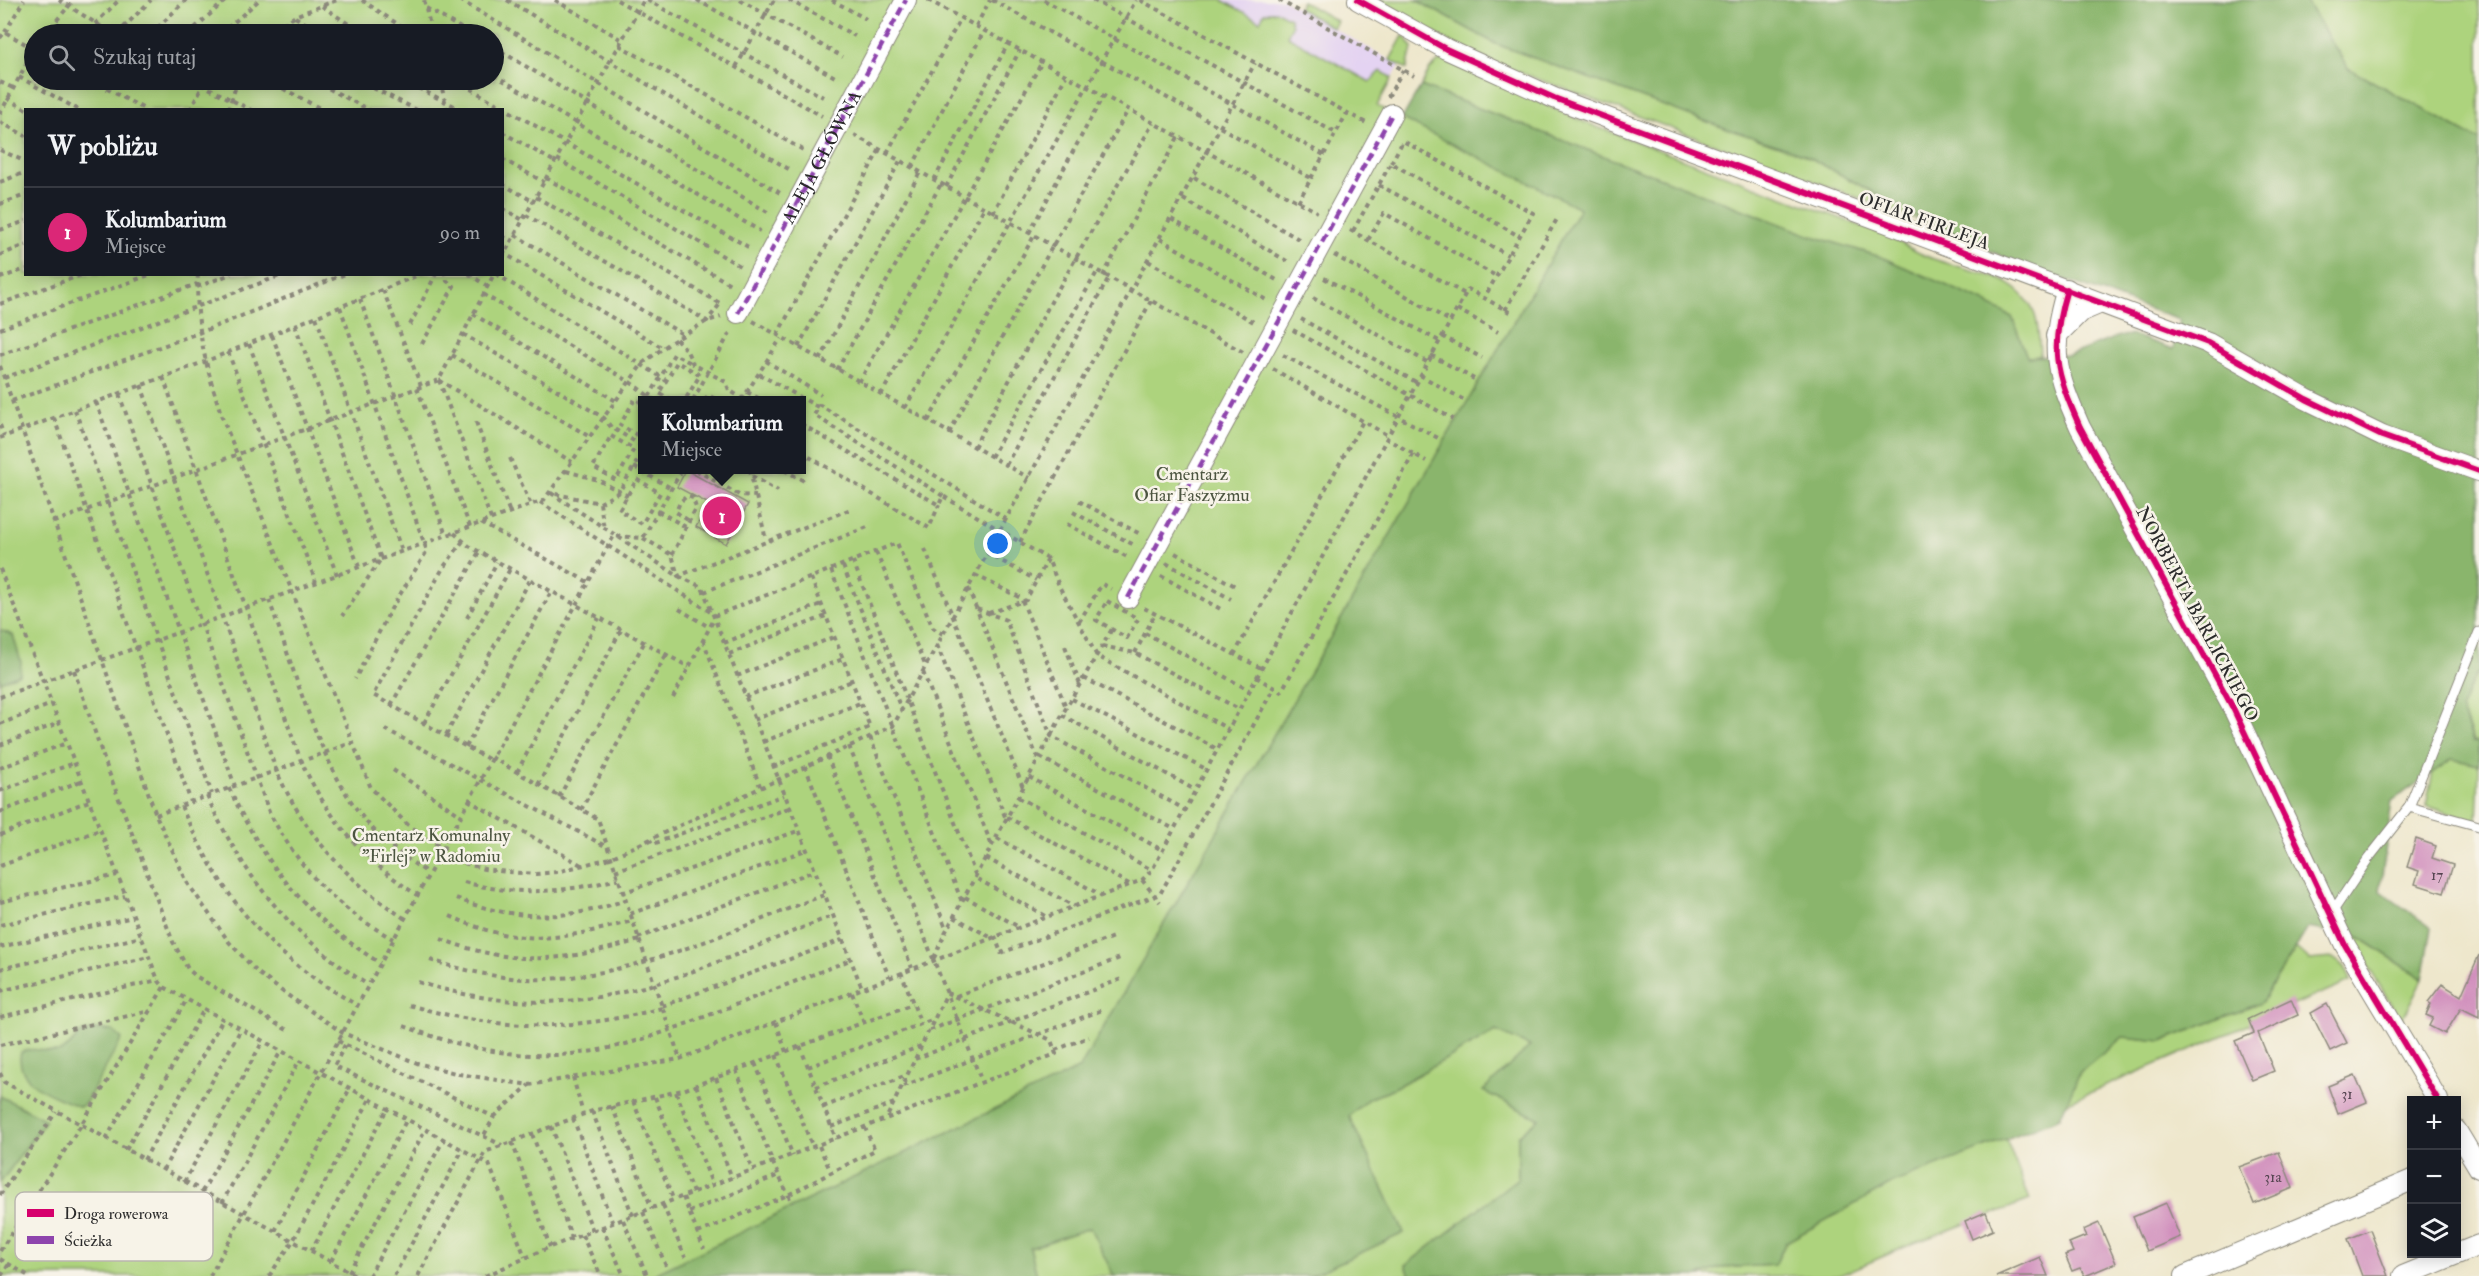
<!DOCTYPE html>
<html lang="pl">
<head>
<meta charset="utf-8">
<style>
  :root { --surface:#171b24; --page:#242831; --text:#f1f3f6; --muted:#9ea1a6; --line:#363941; --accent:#db2777 }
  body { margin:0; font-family:"IM FELL Double Pica",serif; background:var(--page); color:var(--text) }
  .controls { position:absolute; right:18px; bottom:18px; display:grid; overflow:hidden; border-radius:0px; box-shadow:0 3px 15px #0003 }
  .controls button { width:54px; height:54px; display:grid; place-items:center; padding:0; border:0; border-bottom:2px solid var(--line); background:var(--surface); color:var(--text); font:30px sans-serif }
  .you { position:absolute; left:998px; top:544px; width:21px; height:21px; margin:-15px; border:4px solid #fff; border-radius:50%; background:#1a73e8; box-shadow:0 0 0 9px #1a73e833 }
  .badge { display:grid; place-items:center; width:39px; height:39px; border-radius:50%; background:var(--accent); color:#fff; font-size:20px; font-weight:700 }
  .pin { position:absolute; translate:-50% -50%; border:3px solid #fff; box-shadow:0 2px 6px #0006 }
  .popup { position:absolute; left:638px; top:396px; width:168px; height:78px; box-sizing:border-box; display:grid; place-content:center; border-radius:0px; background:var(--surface); filter:drop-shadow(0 2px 4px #0005); font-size:20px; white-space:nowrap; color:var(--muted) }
  .popup b { font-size:22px; color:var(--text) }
  .popup::after { content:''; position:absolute; left:50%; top:100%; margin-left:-12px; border:12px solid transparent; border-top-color:var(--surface) }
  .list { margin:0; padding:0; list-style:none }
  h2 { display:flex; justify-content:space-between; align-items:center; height:78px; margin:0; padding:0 24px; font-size:26px }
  h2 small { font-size:20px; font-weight:400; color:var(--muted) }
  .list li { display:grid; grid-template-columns:39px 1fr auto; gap:18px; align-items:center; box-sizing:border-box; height:90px; padding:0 24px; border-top:2px solid var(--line) }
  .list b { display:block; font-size:22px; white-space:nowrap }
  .list p { margin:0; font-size:20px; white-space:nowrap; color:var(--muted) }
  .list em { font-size:20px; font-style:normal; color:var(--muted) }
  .icon { flex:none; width:33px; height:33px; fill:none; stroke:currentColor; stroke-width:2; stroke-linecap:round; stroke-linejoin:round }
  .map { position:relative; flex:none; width:2479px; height:1276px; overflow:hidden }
  .search { position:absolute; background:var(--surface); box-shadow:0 3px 15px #0003; left:24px; top:24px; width:480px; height:66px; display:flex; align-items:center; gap:15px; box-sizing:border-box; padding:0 21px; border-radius:33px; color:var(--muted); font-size:22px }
  .panel { position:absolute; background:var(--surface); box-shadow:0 3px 15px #0003; left:24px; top:108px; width:480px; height:168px; border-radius:0px }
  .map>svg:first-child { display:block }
</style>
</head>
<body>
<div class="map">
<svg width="2479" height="1276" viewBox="0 0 2479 1276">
  <rect width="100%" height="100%" fill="#f7f3e8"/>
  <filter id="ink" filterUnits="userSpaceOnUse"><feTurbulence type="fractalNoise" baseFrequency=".0167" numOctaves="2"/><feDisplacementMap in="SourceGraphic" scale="12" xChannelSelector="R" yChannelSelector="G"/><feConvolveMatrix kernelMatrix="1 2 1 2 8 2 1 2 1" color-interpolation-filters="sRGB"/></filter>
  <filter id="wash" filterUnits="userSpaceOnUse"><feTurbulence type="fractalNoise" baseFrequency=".008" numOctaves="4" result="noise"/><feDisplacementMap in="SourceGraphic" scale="24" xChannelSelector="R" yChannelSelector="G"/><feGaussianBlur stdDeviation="1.35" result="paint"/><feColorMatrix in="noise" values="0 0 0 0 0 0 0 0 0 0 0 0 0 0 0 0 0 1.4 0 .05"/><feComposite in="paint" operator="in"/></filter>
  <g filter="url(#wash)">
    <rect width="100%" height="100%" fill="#eee7cc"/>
    <!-- built -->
    <path fill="#e4d3f2" d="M1222,0H1284L1400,66L1392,78L1381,71L1371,82Z"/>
    <!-- green -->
    <path fill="#add37d" stroke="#6c7f54" stroke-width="1.5" fill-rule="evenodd" d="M0,0H1222L1260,21L1264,13L1277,11L1290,18L1292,26L1287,36L1370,82L1381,71L1392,78L1377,106L1580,208L1080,1068L651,1276H0ZM34,34H494V80H34ZM26,110H502V274H26ZM642,400H801V470H642Z
      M1378,0H1416L1496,44L1716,125L1803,154L1935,226L1492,62L1448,41Z
      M2305,0H2479V140L2348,68Z
      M1302,1L1337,21L1333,28L1298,8Z
      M1403,36L1407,38L1412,48L1407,69L1390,60Z
      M1439,61H1449L1584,122L1890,237C1902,244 1914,251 1926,256C1964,273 2017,269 2035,315C2039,328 2039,343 2040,356L2027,357L2012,317L1881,257L1809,235L1421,86L1430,69Z
      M2479,673V742L2474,741L2461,708L2476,674Z
      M2452,759L2479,765L2477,822L2426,806L2433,772Z
      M2349,935L2359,937L2423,979L2407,1011L2400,1019Z
      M2296,948L2309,960L2333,958L2345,967L2350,981L2066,1103L2080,1072L2123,1037L2163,1041L2261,1003Z
      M1496,1031L1530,1046L1539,1119L1518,1136V1178L1406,1265L1410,1276H1310L1404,1233L1349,1116L1369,1098L1387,1092Z
      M2006,1139L2030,1200L1914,1243L1838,1276H1698L1720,1268L1775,1265L1786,1242L1895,1181Z
      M1090,1227L1114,1276H1037L1030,1248Z"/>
    <!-- forest -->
    <path fill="#8ab56c" stroke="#5a704c" stroke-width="1.5" d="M1416,0H2305L2348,68L2479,140V673L2476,674L2461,708L2473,741L2479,742V765L2452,759L2392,801L2380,891L2432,928L2423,979L2359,937L2308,928L2261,1003L2162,1041L2123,1037L2080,1072L2060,1118L1895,1182L1786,1242L1775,1265L1720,1268L1698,1276H1410L1406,1265L1518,1178V1136L1539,1119L1483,1091L1530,1046L1496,1031L1387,1092L1369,1098L1349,1116L1404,1233L1310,1276H1114L1090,1228L1030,1248L1037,1276H651L1080,1068L1580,208L1402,119L1421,86L1809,235L1881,257L1980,300L2012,317L2027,357L2070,355L2119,336L2132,335L2173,349L2180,320L2015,262L1935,226L1803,154L1716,125L1496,44Z
      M0,630L13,635L21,662L20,674L0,682Z
      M96,1029L113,1031L122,1039L86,1102L80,1107C58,1097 13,1085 21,1052C45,1042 57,1068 79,1034Z
      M0,1096L46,1120L1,1182L0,1180Z"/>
    <g id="blocks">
      <!-- building -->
      <path fill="#d190bd" d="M686,470L748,504L726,544L696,527L709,504L677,487Z
        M2416,839L2436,846L2432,858L2453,865L2444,893L2415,884L2419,871L2407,867Z
        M2479,955V1017L2461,1008L2445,1034L2429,1026L2433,1018L2426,1015L2431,1004L2428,1002L2442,984L2461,996Z
        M2291,999L2298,1015L2258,1033L2274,1071L2252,1080L2235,1041L2254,1033L2248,1019Z
        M2327,1004L2347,1043L2330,1051L2311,1013Z
        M2355,1075L2367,1102L2338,1114L2328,1086Z
        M2279,1152L2293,1188L2254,1204L2239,1167Z
        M2166,1203L2180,1237L2147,1251L2133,1217Z
        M1986,1212L1993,1230L1972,1239L1965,1221Z
        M2099,1223L2116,1263L2085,1276L2080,1268L2072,1271L2065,1255L2073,1252L2069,1243L2086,1236L2083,1230Z
        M2370,1230L2388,1276H2362L2348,1239Z
        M2040,1257L2048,1276H1996Z"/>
    </g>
  </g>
  <g filter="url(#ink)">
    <use href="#blocks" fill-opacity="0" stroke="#8c897c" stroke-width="1.5"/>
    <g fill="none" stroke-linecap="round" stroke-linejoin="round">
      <!-- lane casing -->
      <g stroke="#8c897c" stroke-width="11">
        <path id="lane" d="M2479,632L2409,807L2479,826
          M2331,914L2368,859L2409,807"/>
      </g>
      <!-- street casing -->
      <g stroke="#8c897c" stroke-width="22">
        <g id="street">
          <path d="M1358,0L1446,49L1554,98L2208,343L2306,399L2382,436L2479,471"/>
          <path d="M2067,289C2049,349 2055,371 2080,427L2233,708L2345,945L2438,1100"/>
          <path id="s1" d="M738,313L906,0"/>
          <path d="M2056,336L2080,312L2101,303"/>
          <path d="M1128,598L1392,114"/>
          <path d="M2456,1130L2479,1168"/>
          <path d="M2185,1276L2412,1180"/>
          <path d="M2403,1276L2479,1245"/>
        </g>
      </g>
      <!-- path -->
      <path stroke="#8c897c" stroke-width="4" stroke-dasharray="4.5 4.5" stroke-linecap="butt" d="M59,0L113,34
        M362,0L412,34
        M424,0L432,34
        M460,0L780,193
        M507,0L792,171
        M555,0L622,40
        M617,0L822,116
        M647,0L823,97
        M697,0L835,77
        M740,0L843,57
        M789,0L855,36
        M832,0L866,19
        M928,0L1317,212
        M992,0L1311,178
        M1044,0L1324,155
        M1093,0L1336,133
        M1140,0L1366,123
        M1279,0L1414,76
        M322,6L363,34
        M426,8L471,34
        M295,17L323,34
        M95,24L119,0
        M976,26L990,0
        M5,32L24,0
        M45,34L74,0
        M117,34L151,0
        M151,34L186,0
        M188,34L226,0
        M221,34L259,0
        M268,34L297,15L337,0
        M0,38L5,32L34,49
        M619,45L803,150
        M494,47L769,213
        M736,67L774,0
        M494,75L760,231
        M19,77L79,110
        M91,80L146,110
        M193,80L251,110
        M267,80L323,110
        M313,80L369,110
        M357,80L417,110
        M402,80L462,110
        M440,80L447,110
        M455,80L750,248
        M0,82L13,88
        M1388,97L1403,70
        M7,98L27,110
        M190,110L203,85
        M228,110L238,80
        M0,114L34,49
        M0,122L26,136
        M502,132L555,162
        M854,135L1243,352
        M0,150L26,162
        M887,153L961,18
        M502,159L544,182
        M557,159L740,266
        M1391,163L1403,141L1533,213L1484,298
        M912,167L984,31
        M546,178L730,284
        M1194,178L1302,241
        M934,180L1008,44
        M0,182L26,172
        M502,184L533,201
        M1379,185L1508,255
        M946,187L1020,50
        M536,197L723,305
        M1183,199L1290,263
        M1298,202L1347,113
        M0,204L26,195
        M502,208L523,220
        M993,213L1066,76
        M526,215L707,321L720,304
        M1171,219L1280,282
        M0,230L26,221
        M1350,230L1465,294
        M1353,231L1391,163L1519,236
        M1029,233L1103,96
        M515,235L684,335
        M502,236L512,241
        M1160,239L1268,301
        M1368,240L1384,213L1496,276
        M502,252L663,348
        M0,255L26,245
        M1334,255L1450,321
        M502,258L644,0
        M1148,261L1257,324
        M198,274C194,325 207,370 222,417L371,788L407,824L464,863L484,869L508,872L536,874L557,872L610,858L893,726L1255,63
        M469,274L487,286
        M496,274L666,380
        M1103,276L1178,137
        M0,278L26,269
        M1324,278L1439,341
        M197,287L231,274
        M383,290L421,386
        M483,294L630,382L654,400
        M1313,298L1427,362
        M360,299L446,535
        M0,304L84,274
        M340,307L427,551L391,609L355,679
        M1457,309L1498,332
        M1505,310L1557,219
        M473,314L616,401
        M316,317L402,551
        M1301,319L1416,382
        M753,321L1029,478
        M295,325L381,559L342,616
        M410,325L436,274
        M0,329L152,274
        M1293,330L1453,419
        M463,334L604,418L611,427L642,446
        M272,335L359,567
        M777,335L880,149
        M1442,336L1482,358
        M676,339L686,349L693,364L726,382L729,390L743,399
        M249,344L337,575
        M422,344L454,286L447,281L445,274
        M798,347L900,161
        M228,352L316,582
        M0,355L197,284
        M452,355L590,437
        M1283,355L1440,439
        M1431,355L1474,379
        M820,360L920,172
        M766,361L821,395
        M0,366L156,815L187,882L207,911L229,942L257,972L283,992L343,1033L417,1063L459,1074L529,1085L680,1059L1142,880L1152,870L1468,289L1513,314
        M1273,369L1387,435
        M837,370L941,184
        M759,374L818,407
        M1420,375L1464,400
        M163,377L301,761C328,819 364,860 417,895
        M4,378L285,274
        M439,380L572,462
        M439,380L491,519
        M859,382L1042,62
        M141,385L276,770C305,834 346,880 404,918
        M417,388L470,527
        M747,392L762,400
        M119,394L269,812C301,871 334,906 393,939
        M881,395L984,208
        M649,397L674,354L693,364
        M672,400L659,393L677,362L700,375L685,400
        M693,400L732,329
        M705,400L708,395L717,400
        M742,400L781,338
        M12,401L209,329L345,274
        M96,402L235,786
        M642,403L635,399L620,425L639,436L642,430
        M905,408L1136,0
        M75,410L212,794
        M54,418L191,802
        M928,421L1034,236
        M476,422L510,513
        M801,424L939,505L943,496L1048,559L1060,588L1097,656L1228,729
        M0,425L4,436
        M949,433L1128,110
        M611,436L634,449L616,480L593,467Z
        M0,438L204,362L421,274
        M1385,438L1426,461
        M974,447L1052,300L1153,123
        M801,452L929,528L939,505
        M642,453L619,492L600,503L551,493L678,576L702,587L862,988
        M991,457L1097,272
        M510,458L531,505
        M1006,465L1108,279
        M634,467L671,488
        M696,470L739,495L756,496
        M712,470L724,476L727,470
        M750,470L766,540
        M784,470L806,482
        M566,471L598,480L628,496
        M752,476L778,491
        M637,479L660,493L642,524L619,510Z
        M943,496L814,415L820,405L1006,519
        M1079,501L1142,535
        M540,502L712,613
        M600,503L604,529
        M658,511L686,527
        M1073,512L1136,546
        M54,522L439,380L494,274
        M481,523L588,582
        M1067,524L1129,558
        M454,533L469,546L689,667
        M643,538L672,555L678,576L851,509
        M463,541L443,568L373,695L490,760
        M1020,542L1151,301
        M925,549L1023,787
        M876,552L926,667
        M987,553L1036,580
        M1175,553L1237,587
        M672,555L696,508L693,498L687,496L680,502L676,512L689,521
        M853,561L977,879L1046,916
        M1166,563L1231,599
        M843,566L902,711
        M0,569L158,980L164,987L489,1164L525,1257
        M831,570L962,902
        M975,575L1021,598L1066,707
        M1161,576L1224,611
        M968,588L1038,759
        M704,592L870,526
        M269,600C294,668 319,765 365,820C383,842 405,858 428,873
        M1107,601L1138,619L1127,638L1096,620Z
        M1144,608L1261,668
        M679,609L709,627
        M977,609L1006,620L1051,736L1184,809
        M989,613L1026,600L1048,559
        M714,616L897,543L933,628L943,634
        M467,618L497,562
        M1079,622L1102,584L1111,589
        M1145,633L1249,690
        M703,640L760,786
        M724,643L821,604
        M937,645L1006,819
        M1065,646L1080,684
        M1102,646L1135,653L1239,709
        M1135,653L1155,614
        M729,654L826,616
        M1234,655L1363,421
        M74,670L105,762L173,942L188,969L197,977L287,1030
        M923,672L992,846
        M737,676L834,637
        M1256,677L1281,692L1414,453
        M1084,678L1217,749
        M0,697L544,500L643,363L670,343L707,321L721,317
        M745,697L843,659
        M673,698L714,619
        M1072,699L1206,769
        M391,705L479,552
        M1062,715L1195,790
        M754,720L852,681
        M424,723L510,569
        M0,724L52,704
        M385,729L607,847
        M446,735L530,580
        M870,737L946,928
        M763,742L860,703
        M0,745L59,723
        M849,746L982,1082
        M466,747L551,592
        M827,756L912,968
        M491,757L598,819L680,1059
        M1040,757L1174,829
        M805,766L889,977
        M773,767L870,727L811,578
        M0,768L67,743
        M393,770L460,815
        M517,772L599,618
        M1029,777L1162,850
        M538,785L621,630
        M229,788C265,866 307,917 380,963
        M0,791L74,763
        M207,796C245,880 291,935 368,985
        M559,797L644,643
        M1018,797L1152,870
        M468,800L583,866
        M181,806C223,900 267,954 357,1005
        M581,810L666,655
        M0,812L81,781
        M156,815L351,743
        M1007,817L1129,884
        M0,835L89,801
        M997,838L1101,895
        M649,839L653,844L784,795
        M986,858L1074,906
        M0,866L100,830
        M615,871L789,808
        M1142,880L1160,902
        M464,882C517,897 566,892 618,879
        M622,893L798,831
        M965,897L1019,927
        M456,898C512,921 569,921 625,900
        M0,902L117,875
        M630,914L806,850
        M450,916C519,948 562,940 632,921
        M954,917L992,938
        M0,925L125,896
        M995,936L1001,953L1160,894L1274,688
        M638,938L814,871
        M441,939C514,967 565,962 639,940
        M0,947L133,917
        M934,958L945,933L1062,715L1112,629
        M430,960C460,969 491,977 523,979C625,983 730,930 824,895
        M0,969L141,937
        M901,972L921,1024
        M418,982C583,1034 683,974 832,916
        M0,991L149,957
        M852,993L864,1023
        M956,996L1113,937
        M409,1005C499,1031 572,1032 662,1008
        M662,1006L842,940
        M0,1017L158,980
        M776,1022L786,1052
        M404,1026C453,1045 503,1057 556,1055C615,1053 668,1031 722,1010C765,993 807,977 850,960
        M930,1030L1120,958
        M338,1041L494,1117L483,1137
        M0,1045L150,1011
        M345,1045L334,1066L502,1145
        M800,1046L836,1139
        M1055,1050L1089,1037
        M776,1055L813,1148
        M915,1059L1124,978
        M755,1063L793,1156
        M808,1067L934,1019
        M736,1070L773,1163L792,1203
        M0,1073L4,1082L357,1276
        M573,1077L583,1114
        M716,1078L753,1171
        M696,1085L732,1178
        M903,1086L1102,1010
        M816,1087L921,1046
        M676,1092L713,1186
        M655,1097L693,1193
        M633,1101L674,1201
        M612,1106L652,1209
        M823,1107L907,1075
        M592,1111L633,1216
        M494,1117L529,1085
        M573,1118L613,1224
        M551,1126L593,1231
        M831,1127L894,1103
        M532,1134L572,1238
        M106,1139L187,999
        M512,1142L550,1247
        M819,1146L831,1172
        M126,1150L204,1009
        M144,1160L223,1019
        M163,1170L241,1029
        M184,1182L263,1041
        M202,1192L281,1051
        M0,1195L56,1112
        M683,1197L704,1249
        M222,1203L299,1061
        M663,1205L685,1257
        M643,1212L666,1266
        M689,1212L779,1175
        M623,1220L647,1275
        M602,1227L624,1276
        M275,1231L350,1088
        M698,1233L788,1195L875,1150L865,1128
        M582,1235L601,1276
        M0,1251L81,1125L164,987
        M311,1251L387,1109
        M0,1259L29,1276
        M331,1261L407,1119
        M349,1272L425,1130
        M1,1276L9,1264
        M210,1276L608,546L614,536L643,538L682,470
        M269,1276L293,1241L370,1099
        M369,1276L444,1139
        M394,1276L463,1149
        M418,1276L485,1152L592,1111L683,1090L913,1004
        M485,1276L550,1247L1056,1054L1051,1040L947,993L886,1119"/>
      <!-- lane -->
      <use href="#lane" stroke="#fff" stroke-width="9"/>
      <!-- street -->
      <use href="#street" stroke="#fff" stroke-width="20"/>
      <!-- quiet -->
      <path stroke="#8e44ad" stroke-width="4.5" stroke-dasharray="9 4.5" stroke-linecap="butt" d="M738,313L906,0
        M1128,598L1392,114"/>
      <!-- cycleway casing -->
      <g stroke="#f7f3e8" stroke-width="10">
        <path id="cycleway" d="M1358,0L1446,49L1554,98L2208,343L2306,399L2382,436L2479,471
          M2067,289C2049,349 2055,371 2080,427L2233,708L2345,945L2438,1100"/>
      </g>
      <!-- cycleway -->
      <use href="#cycleway" stroke="#d6006c" stroke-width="6"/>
    </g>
  </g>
  <g text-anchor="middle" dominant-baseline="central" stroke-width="5" stroke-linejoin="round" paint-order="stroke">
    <!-- number labels -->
    <g font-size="15" fill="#544450">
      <text x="2437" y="875">17</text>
      <text x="2347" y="1094">31</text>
      <text x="2273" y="1177">31a</text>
    </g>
    <!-- street labels -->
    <g font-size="18" fill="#2b2b2b" stroke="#f7f3e8">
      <text stroke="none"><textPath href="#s1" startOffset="177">ALEJA GŁÓWNA</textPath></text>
      <text transform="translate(1924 221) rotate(20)">OFIAR FIRLEJA</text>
      <text transform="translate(2197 614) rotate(62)">NORBERTA BARLICKIEGO</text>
    </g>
    <!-- park labels -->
    <g font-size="18" fill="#4c5540" stroke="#f7f3e8">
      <text x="1192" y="474">Cmentarz<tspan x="1192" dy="21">Ofiar Faszyzmu</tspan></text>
      <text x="431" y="835">Cmentarz Komunalny<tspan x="431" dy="21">"Firlej" w Radomiu</tspan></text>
    </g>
  </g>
  <!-- legend -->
  <rect x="15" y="1192" width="198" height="69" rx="9" fill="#f7f3e8" stroke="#bab7af" stroke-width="1.5"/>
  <rect x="27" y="1209" width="27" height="8" fill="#d6006c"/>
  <rect x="27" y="1236" width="27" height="8" fill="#8e44ad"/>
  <g font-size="16" fill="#2b2b2b">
    <text x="64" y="1219">Droga rowerowa</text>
    <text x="64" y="1246">Ścieżka</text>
  </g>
</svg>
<div class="controls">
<button>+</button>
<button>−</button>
<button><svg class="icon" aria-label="layers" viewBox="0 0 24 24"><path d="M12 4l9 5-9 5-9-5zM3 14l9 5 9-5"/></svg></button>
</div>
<div class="you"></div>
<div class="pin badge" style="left:722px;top:516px">1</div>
<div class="popup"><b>Kolumbarium</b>Miejsce</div>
<div class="search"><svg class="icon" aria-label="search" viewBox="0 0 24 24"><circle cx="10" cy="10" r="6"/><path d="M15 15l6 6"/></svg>Szukaj tutaj</div>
<section class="panel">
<h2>W pobliżu<small></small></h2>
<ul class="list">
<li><span class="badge">1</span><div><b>Kolumbarium</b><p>Miejsce</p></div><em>90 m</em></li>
</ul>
</section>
</div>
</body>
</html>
